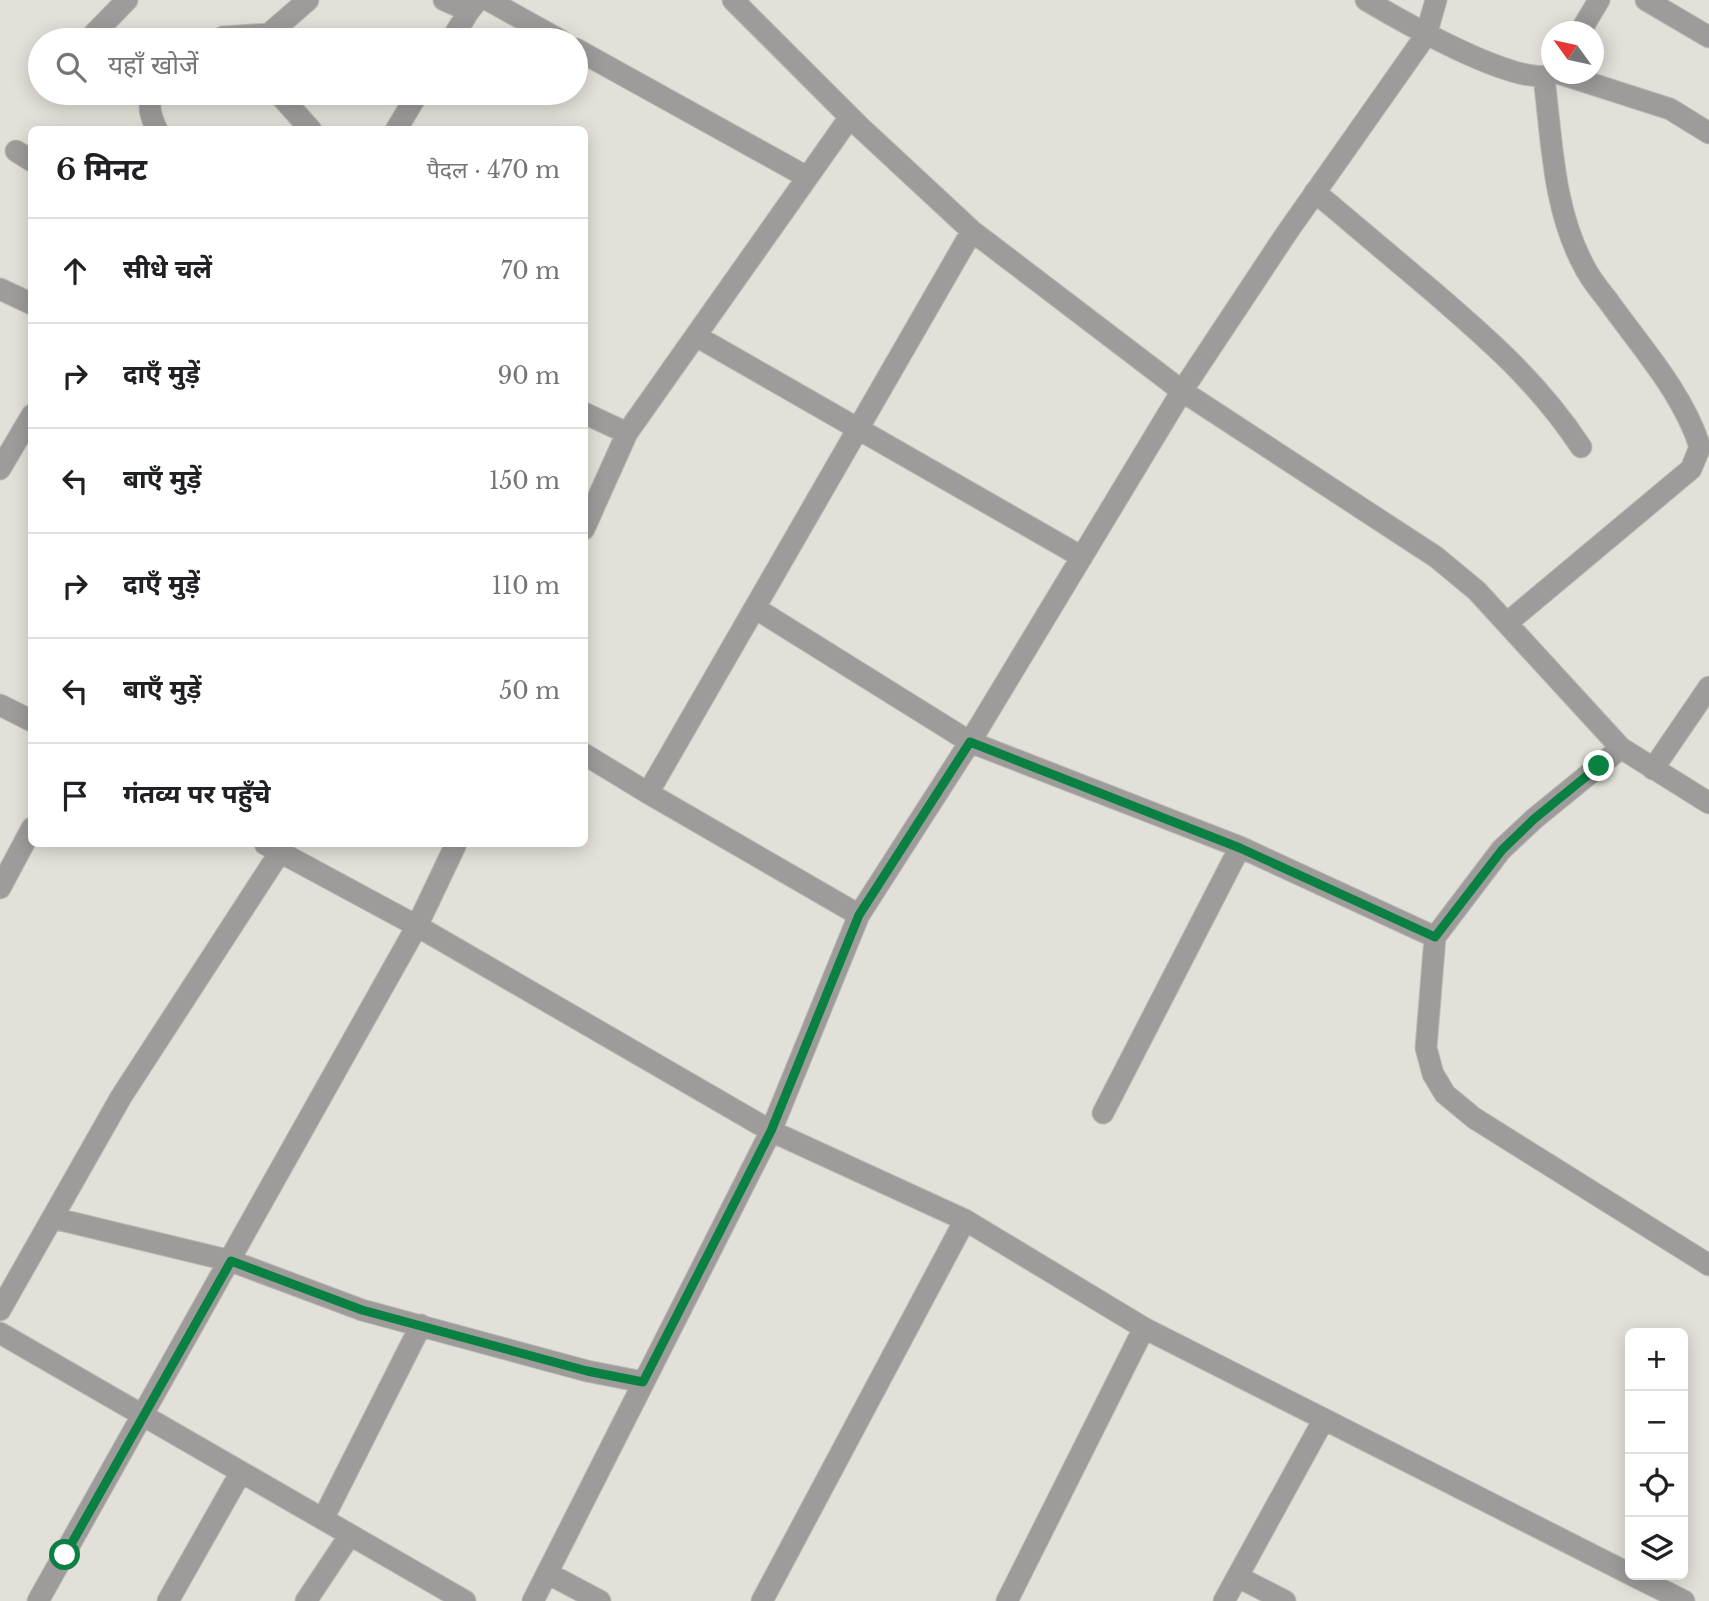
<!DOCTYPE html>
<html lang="hi">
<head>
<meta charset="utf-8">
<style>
  :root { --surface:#fff; --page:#f6f6f6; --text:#202124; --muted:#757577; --line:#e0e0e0 }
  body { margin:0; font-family:"Libre Baskerville","Noto Sans Devanagari",serif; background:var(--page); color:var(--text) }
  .controls { position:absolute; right:21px; bottom:21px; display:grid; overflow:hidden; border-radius:10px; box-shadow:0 4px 18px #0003 }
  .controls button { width:63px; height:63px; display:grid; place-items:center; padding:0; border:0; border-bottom:2px solid var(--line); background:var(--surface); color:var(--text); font:35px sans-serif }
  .compass { position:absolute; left:1541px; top:21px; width:63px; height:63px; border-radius:50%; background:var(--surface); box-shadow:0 4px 18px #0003; rotate:303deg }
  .stop { position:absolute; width:21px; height:21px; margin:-16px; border:5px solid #0b8043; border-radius:50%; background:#fff }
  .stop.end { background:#0b8043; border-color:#fff; box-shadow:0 2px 7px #0008 }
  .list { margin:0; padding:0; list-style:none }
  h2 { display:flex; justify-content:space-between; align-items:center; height:91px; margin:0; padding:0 28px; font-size:30px }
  h2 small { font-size:23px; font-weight:400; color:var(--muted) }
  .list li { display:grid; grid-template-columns:46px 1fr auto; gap:21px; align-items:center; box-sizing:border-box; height:105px; padding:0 28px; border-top:2px solid var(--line) }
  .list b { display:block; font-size:26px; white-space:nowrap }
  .list em { font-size:23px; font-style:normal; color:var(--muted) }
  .icon { flex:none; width:38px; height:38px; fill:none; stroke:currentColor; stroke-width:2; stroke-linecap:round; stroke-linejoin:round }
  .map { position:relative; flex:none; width:1709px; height:1601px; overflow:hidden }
  .search { position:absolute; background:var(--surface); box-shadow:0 4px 18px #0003; left:28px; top:28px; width:560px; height:77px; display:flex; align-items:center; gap:18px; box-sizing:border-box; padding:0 24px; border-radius:38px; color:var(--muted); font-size:26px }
  .panel { position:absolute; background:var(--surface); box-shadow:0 4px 18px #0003; left:28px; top:126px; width:560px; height:721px; border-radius:10px }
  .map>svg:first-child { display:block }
</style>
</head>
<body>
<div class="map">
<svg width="1709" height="1601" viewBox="0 0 1709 1601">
  <rect width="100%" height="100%" fill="#e3e0d9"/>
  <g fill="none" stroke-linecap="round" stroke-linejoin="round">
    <!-- minor casing -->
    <g stroke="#bdbbb4" stroke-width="23">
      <path id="minor" d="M444,0L469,11L478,0
        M488,0L560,40
        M733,0L860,127L972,231L1182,391L1436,557L1477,591L1621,748L1709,803
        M1366,0C1398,19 1521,90 1552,74
        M1646,0L1709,37
        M1580,32L1599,0
        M88,40L127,0
        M217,40L223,37L269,34L308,0
        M451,40L469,11
        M576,49L807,177
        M1561,74L1670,109L1709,133
        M153,93C147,107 151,117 157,130
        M278,93L311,130
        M396,130L418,93
        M16,151L32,161
        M1315,192C1354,225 1392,257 1430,289C1488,339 1538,382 1581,447
        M0,289L32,304
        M696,336L1082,557
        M584,413L627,433L850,117
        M0,469L32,415
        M584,529L627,433
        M755,608L970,742L1240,847L1435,937
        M1507,623L1691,469L1700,447C1683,393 1641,347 1609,302C1600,290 1590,279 1584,266C1553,209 1552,141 1544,78
        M0,705L32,721
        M1621,748L1534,819L1501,850L1435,937L1426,1048L1433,1074L1445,1094L1474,1118L1709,1265
        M584,754L648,793L859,915
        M1653,769L1709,687
        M648,793L972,231
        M265,844L417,926L771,1131L965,1220L1144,1328L1630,1574
        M0,888L32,828
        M1103,1113L1240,847
        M53,1218L231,1261L362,1310L587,1371L643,1382
        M0,1310L121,1097L280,852
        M0,1333L465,1601
        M323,1519L421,1325
        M547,1573L600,1601
        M1632,1575L1684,1601
        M1238,1577L1285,1601
        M38,1601L417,926L456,844
        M168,1601L241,1472
        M306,1601L350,1535
        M533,1601L771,1131L859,915L970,742L1182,391L1286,234L1426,35L1436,0
        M762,1601L965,1220
        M1007,1601L1144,1328
        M1224,1601L1324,1419"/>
    </g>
    <!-- minor -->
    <use href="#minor" stroke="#9e9c9a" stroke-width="21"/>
  </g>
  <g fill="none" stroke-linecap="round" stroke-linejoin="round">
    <!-- route -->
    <path stroke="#0b8043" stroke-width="9" d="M65,1555L231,1261L362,1310L587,1371L643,1382L771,1131L859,915L970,742L1240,848L1435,937L1502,850L1534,819L1599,766"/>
  </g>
</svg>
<div class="controls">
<button>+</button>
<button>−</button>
<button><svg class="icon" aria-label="locate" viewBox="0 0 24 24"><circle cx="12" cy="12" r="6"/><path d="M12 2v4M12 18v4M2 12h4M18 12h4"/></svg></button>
<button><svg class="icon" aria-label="layers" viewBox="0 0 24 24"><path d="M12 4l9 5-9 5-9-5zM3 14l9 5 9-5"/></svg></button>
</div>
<svg class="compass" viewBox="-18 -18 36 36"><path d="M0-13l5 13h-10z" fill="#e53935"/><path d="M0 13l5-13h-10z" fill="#757577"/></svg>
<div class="stop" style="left:65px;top:1555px"></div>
<div class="stop end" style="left:1599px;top:766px"></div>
<div class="search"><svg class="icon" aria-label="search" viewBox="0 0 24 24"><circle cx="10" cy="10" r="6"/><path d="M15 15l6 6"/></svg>यहाँ खोजें</div>
<section class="panel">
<h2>6 मिनट<small>पैदल · 470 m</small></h2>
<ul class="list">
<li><svg class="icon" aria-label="ahead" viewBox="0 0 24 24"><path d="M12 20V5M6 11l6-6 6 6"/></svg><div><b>सीधे चलें</b></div><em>70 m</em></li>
<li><svg class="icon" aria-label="right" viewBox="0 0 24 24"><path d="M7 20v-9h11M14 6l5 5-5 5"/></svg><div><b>दाएँ मुड़ें</b></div><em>90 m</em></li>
<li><svg class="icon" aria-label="left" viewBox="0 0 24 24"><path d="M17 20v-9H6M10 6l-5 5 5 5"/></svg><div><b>बाएँ मुड़ें</b></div><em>150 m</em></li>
<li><svg class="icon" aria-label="right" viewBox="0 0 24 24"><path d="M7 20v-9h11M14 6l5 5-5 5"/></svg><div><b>दाएँ मुड़ें</b></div><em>110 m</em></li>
<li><svg class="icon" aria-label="left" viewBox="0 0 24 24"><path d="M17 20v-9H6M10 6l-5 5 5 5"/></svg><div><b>बाएँ मुड़ें</b></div><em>50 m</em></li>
<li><svg class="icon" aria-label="arrive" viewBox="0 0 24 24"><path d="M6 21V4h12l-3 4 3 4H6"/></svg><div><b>गंतव्य पर पहुँचे</b></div></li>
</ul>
</section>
</div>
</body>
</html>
